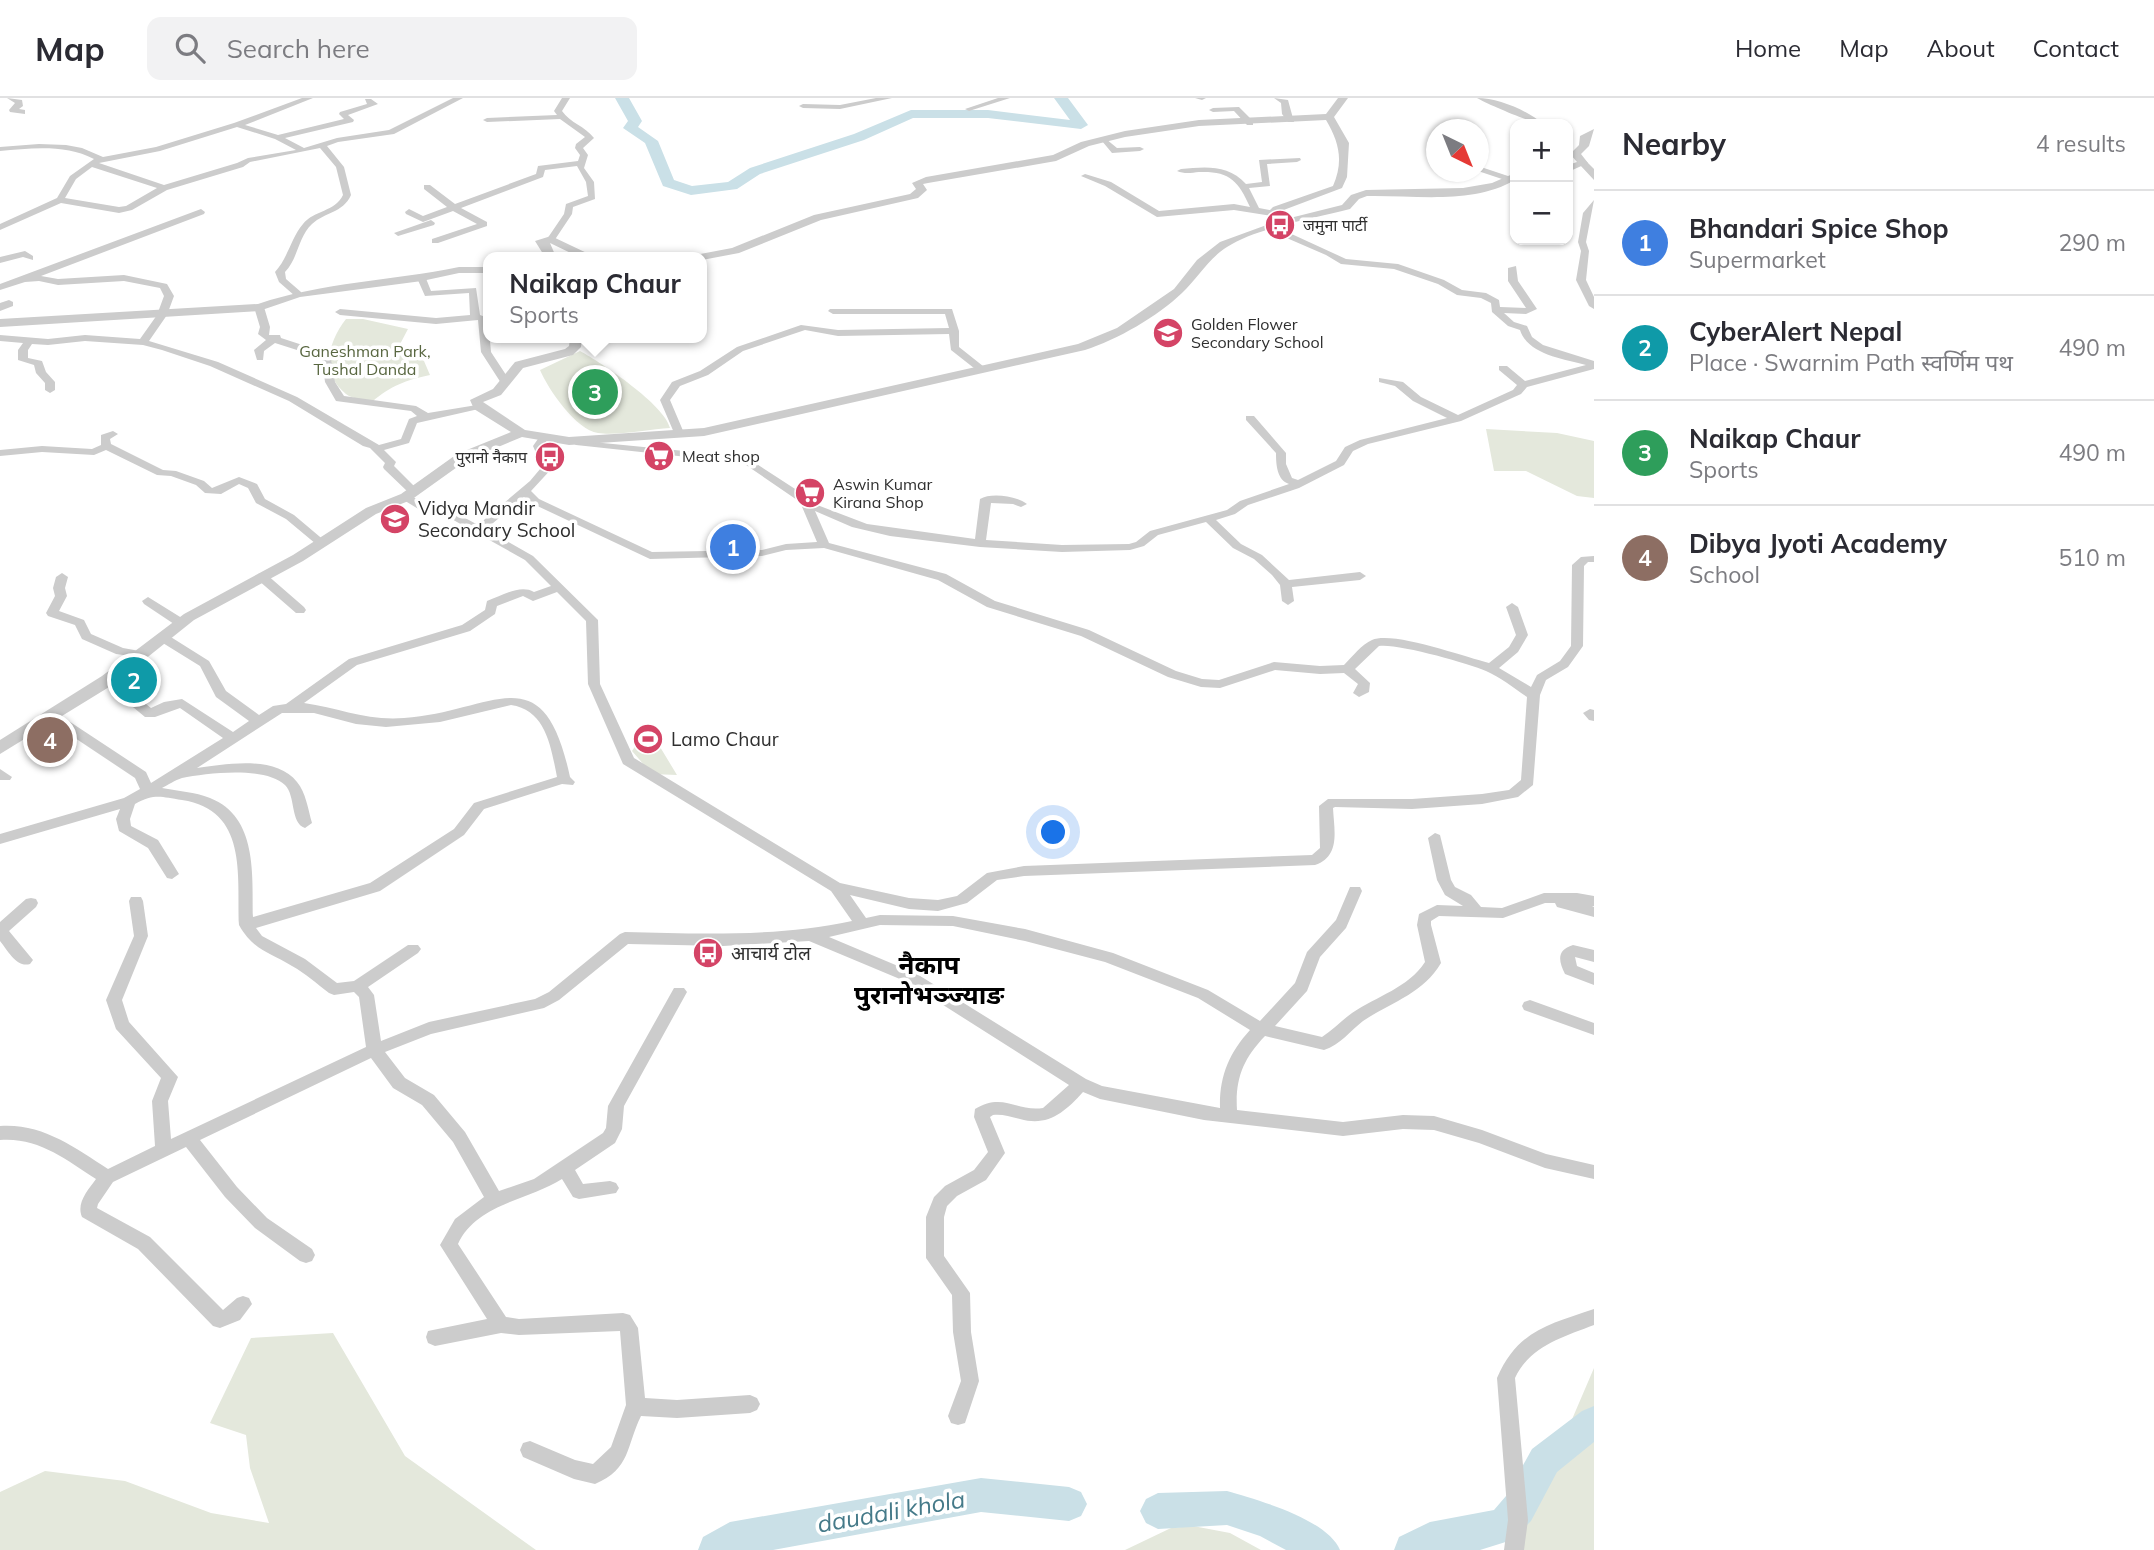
<!DOCTYPE html>
<html lang="en">
<head>
<meta charset="utf-8">
<style>
  :root { --surface:#fff; --page:#f2f2f3; --text:#2b2b33; --muted:#7c7c81; --line:#e1e1e2; --accent:#d93025 }
  body { margin:0; font-family:Mulish,"Noto Sans Devanagari",sans-serif; background:var(--page); color:var(--text) }
  .controls { position:absolute; right:21px; top:21px; display:grid; overflow:hidden; border-radius:14px; box-shadow:0 2px 5px #0004 }
  .controls button { width:63px; height:63px; display:grid; place-items:center; padding:0; border:0; border-bottom:2px solid var(--line); background:var(--surface); color:var(--text); font:35px sans-serif }
  .compass { position:absolute; left:1426px; top:21px; width:63px; height:63px; border-radius:50%; background:var(--surface); box-shadow:0 2px 5px #0004; rotate:137deg }
  .you { position:absolute; left:1054px; top:735px; width:24px; height:24px; margin:-18px; border:5px solid #fff; border-radius:50%; background:#1a73e8; box-shadow:0 0 0 10px #1a73e833 }
  .badge { display:grid; place-items:center; width:46px; height:46px; border-radius:50%; background:var(--accent); color:#fff; font-size:23px; font-weight:700 }
  .pin { position:absolute; translate:-50% -50%; border:4px solid #fff; box-shadow:0 2px 7px #0006 }
  .popup { position:absolute; left:483px; top:154px; width:224px; height:91px; box-sizing:border-box; display:grid; place-content:center; border-radius:14px; background:var(--surface); filter:drop-shadow(0 2px 5px #0005); font-size:23px; white-space:nowrap; color:var(--muted) }
  .popup b { font-size:26px; color:var(--text) }
  .popup::after { content:''; position:absolute; left:50%; top:100%; margin-left:-14px; border:14px solid transparent; border-top-color:var(--surface) }
  .list { margin:0; padding:0; list-style:none }
  h2 { display:flex; justify-content:space-between; align-items:center; height:91px; margin:0; padding:0 28px; font-size:30px }
  h2 small { font-size:23px; font-weight:400; color:var(--muted) }
  .list li { display:grid; grid-template-columns:46px 1fr auto; gap:21px; align-items:center; box-sizing:border-box; height:105px; padding:0 28px; border-top:2px solid var(--line) }
  .list b { display:block; font-size:26px; white-space:nowrap }
  .list p { margin:0; font-size:23px; white-space:nowrap; color:var(--muted) }
  .list em { font-size:23px; font-style:normal; color:var(--muted) }
  .icon { flex:none; width:38px; height:38px; fill:none; stroke:currentColor; stroke-width:2; stroke-linecap:round; stroke-linejoin:round }
  .map { position:relative; flex:none; width:1594px; height:1452px; overflow:hidden }
  header { display:flex; align-items:center; gap:42px; box-sizing:border-box; height:98px; padding:0 35px; background:var(--surface); border-bottom:2px solid var(--line) }
  header strong { font-size:33px }
  nav { display:flex; gap:38px; margin-inline-start:auto; font-size:24px }
  .search { width:490px; height:63px; background:var(--page); display:flex; align-items:center; gap:18px; box-sizing:border-box; padding:0 24px; border-radius:14px; color:var(--muted); font-size:26px }
  main { display:flex }
  aside { flex:1; background:var(--surface) }
  .map>svg:first-child { display:block }
</style>
</head>
<body>
<header>
<strong>Map</strong>
<div class="search"><svg class="icon" aria-label="search" viewBox="0 0 24 24"><circle cx="10" cy="10" r="6"/><path d="M15 15l6 6"/></svg>Search here</div>
<nav><a>Home</a><a>Map</a><a>About</a><a>Contact</a></nav>
</header>
<main>
<div class="map">
<svg width="1594" height="1452" viewBox="0 0 1594 1452">
  <rect width="100%" height="100%" fill="#fff"/>
  <!-- green -->
  <path fill="#e4e8dc" d="M346,221H363L408,231L398,250L424,263L430,277C406,282 390,288 372,304C365,302 352,301 346,296C320,275 328,244 346,221Z
    M580,253C602,265 665,307 670,330C650,331 616,338 598,335C576,332 548,291 540,272Z
    M1486,331L1557,335L1594,343V400L1577,398L1526,373H1494Z
    M648,629L677,677L652,676L632,653Z
    M333,1235L405,1358L536,1452H0V1394L45,1373L125,1383L211,1415L269,1425L250,1370L246,1337L210,1325L251,1240Z
    M1594,1270V1452H1516Z
    M1193,1428L1230,1435L1261,1452H1125L1171,1430Z"/>
  <g fill="none" stroke-linecap="round" stroke-linejoin="round">
    <!-- river -->
    <path fill="#cae0e7" fill-rule="evenodd" d="M615,0H629L642,23L638,29L658,43L674,82L692,88L728,84L750,70L854,36L911,12H988L1070,22L1054,0H1068L1088,27L1081,31L988,20H913L864,42L760,76L737,91L691,97L663,88L645,45L623,30L628,23Z
      M1594,1308V1344L1557,1374L1531,1423L1512,1442L1480,1452H1394L1399,1439L1430,1424L1494,1412L1506,1398L1532,1351L1582,1313Z
      M981,1380L1069,1389L1081,1394L1087,1406L1081,1418L1069,1423L981,1414L773,1452H698L703,1439L730,1424Z
      M1227,1393C1258,1402 1327,1421 1340,1452H1286L1260,1438L1227,1427L1158,1431L1146,1425L1140,1413L1146,1401L1158,1395Z"/>
    <!-- minor -->
    <path fill="#ccc" fill-rule="evenodd" d="M7,0L22,2L23,8L19,11L25,12V16L10,14L9,12L15,5Z
      M302,0H313L245,27L278,37L344,21L339,16L340,14L367,6L365,1H371L378,6L348,17L354,22L353,24L285,40L304,50L337,40L389,32L453,0H463L394,36L338,44L327,48L344,69L351,97C343,115 325,114 312,126C298,139 298,161 285,174L286,181L301,194V198H295L279,184L275,174C288,160 291,140 303,126C314,112 335,114 343,97L336,69L320,50L250,64L243,69L167,92L132,112L119,115L61,105L0,132V126L57,100L70,78L94,61C66,46 31,50 0,53V49L39,46L66,47L82,50L103,59L156,49L234,25ZM237,29L275,41L296,52L248,60L237,65L164,87L99,65L160,53ZM92,69L157,90L126,108L119,109L65,100L76,81Z
      M562,0H570L562,13C570,25 585,28 594,40L583,50L588,57L584,70L594,84L595,101L573,109L572,116L554,143H548L547,141L564,116L566,106L588,98L586,84L577,68L545,72L543,79L461,110L487,124V128L438,145H432V141L477,126L453,113L423,124L406,116L405,114L409,111L423,118L447,109L424,91V87H430L455,106L536,76L538,68L578,63L580,57L575,50L576,46L585,39L560,21L487,24L483,22L487,20L557,17L554,13Z
      M876,0H892L840,11L803,10L799,8L803,6L840,7Z
      M998,0H1010L969,13L965,11Z
      M1195,0H1206L1202,2Z
      M1274,0L1288,2L1294,24H1288L1282,16L1281,5Z
      M1477,0C1498,0 1527,12 1543,26C1534,26 1487,6 1477,0Z
      M1239,9L1253,23V27H1247L1234,13L1213,14L1209,12L1213,10Z
      M1106,41L1117,50L1140,49L1144,51L1140,53L1112,55L1102,43Z
      M1300,60L1301,62L1297,64L1267,66L1270,88L1249,90L1259,110L1275,113V117L1272,118L1234,112L1157,119L1105,88L1081,78L1085,76L1111,84L1159,113L1234,106L1250,109C1238,82 1229,73 1199,74C1191,75 1184,76 1177,73L1181,71C1205,69 1228,66 1246,86L1262,84L1259,62Z
      M1580,63H1586L1594,71V82L1580,67Z
      M1478,68L1511,79L1512,81L1508,83L1478,73Z
      M1594,102L1586,144L1589,153L1586,182L1594,199V211L1589,208L1576,182L1581,153L1578,144L1583,115Z
      M201,111L205,114L204,116L41,178L58,181L124,177L167,186L174,198L167,217L149,243L218,264L297,299L379,347L401,341L409,321L417,318L411,313L336,303L325,284L322,260L275,245L264,253L263,262H257L254,252L266,242L258,236L260,229L254,209L256,207L264,209L270,229L269,237H280L281,240L330,256L335,284L344,298L416,308L428,315L483,306V310L417,325L409,345L384,352L396,364L394,368L416,390V394H408L384,371L383,369L385,365L370,350L363,348L289,303L210,268L162,252L143,247L85,243L48,247L32,246L28,252V260L42,263L46,274L55,284V292L50,295L45,292V285L36,275L34,267L18,262V252L23,245L0,243V237L48,241L85,237L140,241L157,217L164,198L160,190L124,183L58,187L39,183L25,184L0,192V186Z
      M431,122L435,125L434,127L398,138L394,135Z
      M1266,127H1272L1346,161L1398,166L1444,182L1462,192L1486,195L1499,202L1500,209L1526,210L1508,183V170L1516,168L1518,183L1537,211L1526,216L1504,215L1514,224L1527,228L1532,239L1543,247L1594,263V271L1527,289L1521,296L1461,323L1368,346L1353,353L1344,367L1299,390L1248,407L1235,416L1216,422L1241,446L1262,457L1289,482L1360,474L1366,478L1360,482L1292,489L1294,503L1288,507L1282,503L1280,487L1272,477L1254,461L1233,450L1206,424L1158,437L1144,448L1130,452L1062,454L980,449L890,438L852,429L815,413L829,445L946,476L995,503L1089,532L1176,573L1202,581L1219,582L1274,564L1320,568L1344,567C1352,559 1362,546 1372,542C1394,533 1464,559 1489,565L1509,549L1516,537L1506,509L1512,505L1518,509L1528,537L1518,554L1499,570L1531,589L1537,577L1560,563L1571,548L1572,467L1581,459L1594,458V464H1588L1584,468L1583,548L1568,569L1546,582L1540,597L1533,687L1518,699L1482,706L1412,711L1335,709L1333,710C1334,732 1341,758 1315,767L1024,778L997,782L967,805L938,813L909,811L850,797L866,820L880,817L953,818L1025,831L1113,855L1208,892L1260,923L1295,885L1307,854L1336,822L1350,789H1360L1362,793L1346,830L1320,859L1307,893L1275,928L1322,939C1333,932 1342,922 1352,915C1377,898 1408,890 1425,864L1417,827L1419,816L1437,807L1463,808L1445,797L1437,782L1428,740L1435,735L1440,737L1451,782L1455,789L1471,797L1481,809L1502,810L1544,795H1577L1594,798V808H1592L1594,809V819L1557,809L1555,805H1545L1503,820L1439,818L1431,823V827L1441,865C1423,896 1391,904 1363,923C1350,933 1340,947 1324,952L1265,938C1243,961 1235,981 1237,1012L1343,1024L1403,1017L1434,1018L1482,1032L1546,1056L1594,1067V1081L1545,1070L1479,1045L1434,1032L1403,1031L1343,1038L1204,1022L1100,1001L1083,994C1065,1014 1048,1029 1020,1021C1011,1019 1003,1016 993,1017L990,1019L1005,1055L986,1082L957,1098L947,1108L944,1119V1158L970,1195L971,1234L979,1283L965,1325L958,1327L951,1325L948,1318L961,1283L953,1234L952,1197L926,1160V1119L934,1099L945,1088L974,1072L988,1054L974,1019L975,1011C1003,994 1017,1014 1043,1010L1069,987L907,884L809,843L723,848L628,846L559,902L544,910L431,936L385,954L405,980L434,997L465,1034L499,1093L534,1081L603,1035L606,1030L608,1008L674,890H684L687,894L624,1008L622,1031L615,1045L575,1072L583,1086L610,1083L616,1085L619,1090L616,1095L579,1101L573,1099L562,1081C529,1102 476,1106 458,1146L506,1219L519,1221L623,1215L630,1217L638,1230L645,1300L677,1302L750,1297L757,1300L760,1306L757,1312L750,1315L677,1320L641,1318C626,1348 631,1371 595,1386L574,1381L523,1359L520,1352L523,1345L530,1343L575,1362L593,1366L611,1349L626,1307L620,1233L519,1237L501,1235L435,1248L428,1245L426,1239L428,1233L487,1221L440,1147L455,1121L484,1099L453,1044L422,1007L393,990L371,960L200,1042L237,1089L267,1120L312,1151L315,1157L312,1163L306,1165L300,1163L255,1130L225,1099L186,1049L113,1084L98,1106L97,1110L150,1139L223,1212L237,1200L243,1198L249,1200L252,1206L240,1222L220,1230L213,1228L138,1151L82,1119C76,1105 88,1092 96,1081C65,1061 38,1039 0,1042V1028C42,1025 74,1049 108,1071L155,1048L152,1003L161,980L116,931L106,902L134,838L129,803L131,799H141L143,803L148,838L122,902L129,924L178,979L168,1003L171,1041L366,949L359,899L354,894L334,897L329,895C317,886 305,875 292,868C269,854 253,852 239,827C237,777 248,712 182,702C161,699 155,695 135,706L130,721L131,728L158,742L179,776L172,781L167,780L148,750L119,733L116,721L120,711L0,746V736L124,700L140,691L135,680L45,620L43,617L45,614H55L146,674L151,685L223,640L180,610L155,619H145L104,585L102,582L104,579H112L151,610L164,604L182,601L233,634L249,623L216,599L200,568L158,542L156,539L158,536H166L209,563L226,593L259,617L273,608L286,606L349,561L462,527L485,512L487,503C501,498 520,486 534,494L551,488L525,462L448,419L420,412L402,401V397H410L428,408L456,415L478,427L530,383L546,364V362L536,355L533,348L540,338L544,337L549,340L543,348L557,361L555,367L531,393L539,401L652,454L762,452L786,446L817,444L800,404L743,365L576,347L571,344L572,342L746,359L809,400L812,405L867,426L975,441L980,401C991,394 1017,398 1027,406L1021,409L1013,406L991,405L986,442L1062,447L1129,446L1136,444L1150,433L1227,412L1240,403L1289,386C1277,382 1276,367 1276,355L1246,322V318H1254L1286,355V366L1292,380L1298,382L1336,363L1345,349L1360,342L1447,320L1413,303L1395,288L1379,284V280L1403,284L1421,299L1458,317L1513,292L1517,287L1499,272V268H1507L1525,283L1586,267C1564,261 1528,257 1520,232L1508,228L1492,214L1491,205L1481,200L1457,197L1438,186L1394,171L1341,166L1326,157L1266,131ZM524,399L531,405L650,461L762,458L786,452L824,450L938,482L987,509L1081,538L1168,579L1201,589L1220,590L1275,572L1320,576L1344,575L1358,586L1353,595L1359,599L1369,594L1370,585L1355,571L1379,548C1396,545 1468,565 1486,573C1500,579 1514,590 1527,599L1521,682L1509,692L1482,696L1412,701H1328L1319,708L1320,750L1312,757L1024,768L987,775L957,798L938,802L909,800L840,785L634,660L600,586L598,522L533,458L486,431ZM557,494L586,523L588,586L623,666L831,793L852,823C777,839 701,836 625,834L620,836L549,894L535,901L429,924L381,943L374,897L368,889L418,855L421,851L418,847H408L354,883L337,885L305,861L262,838L256,830L380,793L464,737L484,711L562,686L573,687L575,684L570,679C543,553 494,614 404,620C367,623 339,610 304,605L357,567L470,533L495,516L497,508L523,498L533,503ZM511,607C546,612 551,649 557,679L474,705L454,731L370,785L253,819C252,777 258,719 210,700C195,694 178,693 162,690C168,687 175,682 182,680C207,675 265,668 285,687C296,698 290,725 305,730L312,725C308,711 306,695 297,684C276,657 226,666 197,670L282,615H314L356,626L386,629L440,624ZM880,827L953,828L1025,843L1105,864L1198,900L1250,932C1229,955 1219,979 1220,1010L1102,988L1086,981L917,876L829,839Z
      M25,153L33,158V162L23,159L0,165V159Z
      M419,178H425L431,193L476,190L480,217L488,220L491,254L510,283L509,285H501L481,254L478,222L436,226L340,217L335,214L340,211L436,220L470,217L469,195L425,198L417,180Z
      M830,211H952L959,233V249L988,272L979,274L951,252L949,236L838,238L805,232L743,253L708,277L680,288L670,302L684,335L679,338L675,337L660,302L672,284L700,273L737,249L801,227L838,232L949,230L945,216H833L828,213Z
      M113,333L118,336L110,341L111,346L163,372L176,373L204,383L212,390L239,379L257,386L265,401L294,417L326,444L320,447L316,446L286,421L256,405L248,390L239,386L221,396L205,395L196,387L171,378L157,377L106,352L94,357L42,354L0,358V352L42,348L92,351L101,347V337Z
      M62,475L68,479L65,490L67,498L59,513L84,522L91,536L123,550L145,554L147,557L145,560L116,556L82,541L75,527L48,518L46,515L55,498L53,490L56,479Z
      M262,475L266,476L304,509L306,512L304,515H296L258,482V476Z
      M148,499L185,522L187,525L185,528H177L144,506L142,503Z
      M1590,611L1594,612V623L1589,622L1583,615Z
      M0,671L12,679L10,682H0Z
      M31,800L36,801L38,805L36,809L9,833L33,862L30,866C17,870 8,853 0,843V824L26,801Z
      M1573,847L1594,852V864L1575,859L1577,868L1594,875V887L1565,876C1558,862 1557,852 1573,847Z
      M1530,902L1594,925V937L1524,912L1522,908L1524,904Z
      M1594,1211V1227C1563,1239 1530,1248 1515,1280L1528,1422L1524,1452H1504L1508,1422L1497,1280C1518,1232 1548,1227 1594,1211Z"/>
    <!-- tertiary -->
    <path fill="#ccc" fill-rule="evenodd" d="M1338,0H1348L1334,19L1349,45L1347,79L1342,90L1281,113L1278,116L1282,122L1342,107L1351,97L1366,92L1463,90L1492,85L1515,75V82C1472,107 1415,97 1367,98L1359,101L1350,111C1313,121 1258,129 1227,149C1208,161 1198,180 1182,195C1158,218 1117,242 1085,252L704,338L569,347L522,339L467,362L411,402L376,416L303,463L194,522L114,586L0,656V642L102,578L184,516L293,457L366,410L401,396L457,356L511,334L474,311L470,302L493,291L515,264L565,251L569,248L570,240H582L581,249L573,257L523,270L501,297L483,304L525,332L569,339L704,330L1078,246L1117,230L1174,191L1197,162L1220,144L1272,125L1267,115L1273,109L1333,88C1344,63 1339,44 1326,22L1199,28L1125,39L1089,48L1056,63L928,85L923,86L927,92L918,100L821,122L739,155L702,162V159H694L695,157L732,150L814,117L910,96L916,91L912,85L926,79L1053,57L1081,44L1125,33L1199,22L1326,16Z
      M1594,31L1589,48L1581,56L1588,65L1568,74V67L1577,64L1570,56L1579,47L1580,38Z
      M551,138L591,157L593,159H579L550,145L556,159H545L535,143Z
      M459,169H488V175H459L422,183L300,199L259,213L0,229V221L258,206C323,184 392,183 459,169Z
      M9,202L13,204V208L0,213V205Z"/>
  </g>
  <!-- wall -->
  <path fill="#8a8a8a" d="M145,573L148,583L136,592L122,583L118,574Z"/>
  <!-- shaded-wall -->
  <path fill="#5c5c5c" d="M145,573L148,583L136,592L133,583Z"/>
  <!-- building -->
  <path fill="#161616" stroke="#5c5c5c" stroke-width="2" d="M130,564L145,573L133,583L118,574Z"/>
  <!-- icons -->
  <defs>
    <g id="bus-disc" transform="scale(1.575)"><circle r="9.5" fill="#d44466" stroke="#fff"/><path d="M-5-6H5V4H4V6H2V4H-2V6H-4V4H-5ZM-3.5-4V0h7V-4ZM-3.5 1.2v1.5H-2V1.2ZM2 1.2v1.5H3.5V1.2Z" fill="#fff"/></g>
    <g id="school-disc" transform="scale(1.575)"><circle r="9.5" fill="#d44466" stroke="#fff"/><path d="M0-5L7-2L0 1L-7-2ZM-4 1L0 2.5L4 1V4Q0 6-4 4Z" fill="#fff"/></g>
    <g id="supermarket-disc" transform="scale(1.575)"><circle r="9.5" fill="#d44466" stroke="#fff"/><path d="M-6-5.5h2.5l.6 2H6L4.5 2H-2.5L-4.4-4H-6ZM-1.5 3.2a1.3 1.3 0 1 0 .1 0ZM3 3.2a1.3 1.3 0 1 0 .1 0Z" fill="#fff"/></g>
    <g id="stadium-disc" transform="scale(1.575)"><circle r="9.5" fill="#d44466" stroke="#fff"/><path d="M0-5a6.5 5 0 1 0 0 10a6.5 5 0 1 0 0-10ZM-3.5-1.8h7v3.6h-7Z" fill="#fff"/></g>
  </defs>
  <g fill-rule="evenodd">
    <use href="#bus-disc" x="1280" y="127"/>
    <use href="#school-disc" x="1168" y="235"/>
    <use href="#supermarket-disc" x="659" y="358"/>
    <use href="#bus-disc" x="550" y="359"/>
    <use href="#supermarket-disc" x="810" y="395"/>
    <use href="#school-disc" x="395" y="421"/>
    <use href="#stadium-disc" x="648" y="641"/>
    <use href="#bus-disc" x="708" y="855"/>
  </g>
  <g text-anchor="middle" dominant-baseline="central" stroke-width="7" stroke-linejoin="round" paint-order="stroke">
    <!-- far-poi labels -->
    <g font-size="16" fill="#2f2f2f" stroke="#fff" text-anchor="start">
      <text x="1303" y="127">जमुना पार्टी</text>
      <text x="1191" y="226">Golden Flower<tspan x="1191" dy="18">Secondary School</tspan></text>
      <text x="682" y="358">Meat shop</text>
      <text x="527" y="359" text-anchor="end">पुरानो नैकाप</text>
      <text x="833" y="386">Aswin Kumar<tspan x="833" dy="18">Kirana Shop</tspan></text>
    </g>
    <!-- far-park labels -->
    <g font-size="16" fill="#596741" stroke="#fff">
      <text x="365" y="253">Ganeshman Park,<tspan x="365" dy="18">Tushal Danda</tspan></text>
    </g>
    <!-- poi labels -->
    <g font-size="19" fill="#2f2f2f" stroke="#fff" text-anchor="start">
      <text x="418" y="410">Vidya Mandir<tspan x="418" dy="22">Secondary School</tspan></text>
      <text x="671" y="641">Lamo Chaur</text>
      <text x="731" y="855">आचार्य टोल</text>
    </g>
    <!-- near-water labels -->
    <g font-size="24" font-style="italic" fill="#457a89" stroke="#fff">
      <text transform="translate(891 1413) rotate(-10)">daudali khola</text>
    </g>
    <!-- district labels -->
    <g font-size="26" font-weight="bold" fill="#000" stroke="#fff">
      <text x="929" y="866">नैकाप<tspan x="929" dy="30">पुरानोभञ्ज्याङ</tspan></text>
    </g>
  </g>
</svg>
<div class="controls">
<button>+</button>
<button>−</button>
</div>
<svg class="compass" viewBox="-18 -18 36 36"><path d="M0-13l5 13h-10z" fill="#e53935"/><path d="M0 13l5-13h-10z" fill="#7c7c81"/></svg>
<div class="you"></div>
<div class="pin badge" style="left:733px;top:449px;background:#3f7fe0">1</div>
<div class="pin badge" style="left:134px;top:582px;background:#0f9aa8">2</div>
<div class="pin badge" style="left:595px;top:294px;background:#2e9e5b">3</div>
<div class="popup"><b>Naikap Chaur</b>Sports</div>
<div class="pin badge" style="left:50px;top:642px;background:#8d6e63">4</div>
</div>
<aside>
<h2>Nearby<small>4 results</small></h2>
<ul class="list">
<li><span class="badge" style="background:#3f7fe0">1</span><div><b>Bhandari Spice Shop</b><p>Supermarket</p></div><em>290 m</em></li>
<li><span class="badge" style="background:#0f9aa8">2</span><div><b>CyberAlert Nepal</b><p>Place · Swarnim Path स्वर्णिम पथ</p></div><em>490 m</em></li>
<li><span class="badge" style="background:#2e9e5b">3</span><div><b>Naikap Chaur</b><p>Sports</p></div><em>490 m</em></li>
<li><span class="badge" style="background:#8d6e63">4</span><div><b>Dibya Jyoti Academy</b><p>School</p></div><em>510 m</em></li>
</ul>
</aside>
</main>
</body>
</html>
